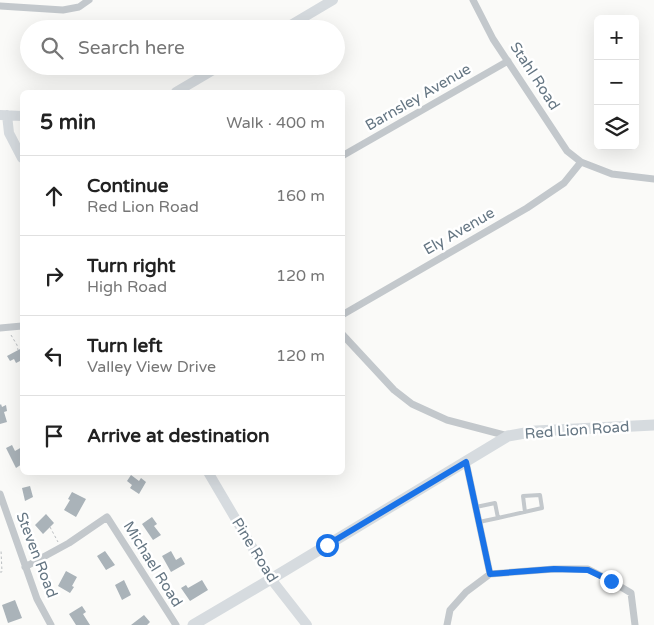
<!DOCTYPE html>
<html lang="en">
<head>
<meta charset="utf-8">
<style>
  :root { --surface:#fff; --page:#f6f6f6; --text:#222; --muted:#767676; --line:#e0e0e0 }
  body { margin:0; font-family:"Varela Round",sans-serif; background:var(--page); color:var(--text) }
  .controls { position:absolute; right:15px; top:15px; display:grid; overflow:hidden; border-radius:8px; box-shadow:0 5px 20px #0002 }
  .controls button { width:45px; height:45px; display:grid; place-items:center; padding:0; border:0; border-bottom:1px solid var(--line); background:var(--surface); color:var(--text); font:25px sans-serif }
  .stop { position:absolute; width:15px; height:15px; margin:-11px; border:4px solid #1a73e8; border-radius:50%; background:#fff }
  .stop.end { background:#1a73e8; border-color:#fff; box-shadow:0 1px 5px #0008 }
  .list { margin:0; padding:0; list-style:none }
  h2 { display:flex; justify-content:space-between; align-items:center; height:65px; margin:0; padding:0 20px; font-size:21px }
  h2 small { font-size:16px; font-weight:400; color:var(--muted) }
  .list li { display:grid; grid-template-columns:32px 1fr auto; gap:15px; align-items:center; box-sizing:border-box; height:80px; padding:0 20px; border-top:1px solid var(--line) }
  .list b { display:block; font-size:19px; white-space:nowrap }
  .list p { margin:0; font-size:16px; white-space:nowrap; color:var(--muted) }
  .list em { font-size:16px; font-style:normal; color:var(--muted) }
  .icon { flex:none; width:28px; height:28px; fill:none; stroke:currentColor; stroke-width:2; stroke-linecap:round; stroke-linejoin:round }
  .map { position:relative; flex:none; width:654px; height:625px; overflow:hidden }
  .search { position:absolute; background:var(--surface); box-shadow:0 5px 20px #0002; left:20px; top:20px; width:325px; height:55px; display:flex; align-items:center; gap:12px; box-sizing:border-box; padding:0 18px; border-radius:28px; color:var(--muted); font-size:19px }
  .panel { position:absolute; background:var(--surface); box-shadow:0 5px 20px #0002; left:20px; top:90px; width:325px; height:385px; border-radius:8px }
  .map>svg:first-child { display:block }
</style>
</head>
<body>
<div class="map">
<svg width="654" height="625" viewBox="0 0 654 625">
  <rect width="100%" height="100%" fill="#fafaf8"/>
  <!-- building -->
  <path fill="#aab3b9" d="M22,348V360L16,363L14,359L10,361L7,356Z
    M1,404L2,407L6,405L7,411L4,412L7,422L0,424V405Z
    M12,445L15,451L22,447V464L16,468L6,448Z
    M131,475L139,481L141,478L146,482L139,494L130,488L132,485L127,481Z
    M30,486L33,497L25,501L22,488Z
    M72,492L86,499L76,517L64,510L70,500L68,499Z
    M46,514L54,523L43,534L35,525Z
    M152,517L157,524L154,526L161,535L153,540L142,524Z
    M105,551L115,565L106,570L97,556Z
    M171,551L176,560L181,557L185,564L171,572L162,556Z
    M66,571L77,577L72,586L74,587L70,593L58,586Z
    M124,580L131,595L122,600L115,585Z
    M202,580L208,590L190,601L181,588L186,585L188,588Z
    M15,600L22,618L8,623L2,605Z
    M82,606L86,612L83,614L90,625H76L69,614Z
    M144,615L150,622L147,625H131Z"/>
  <g fill="none" stroke-linecap="round" stroke-linejoin="round">
    <!-- path -->
    <path stroke="#bbbfc2" stroke-width="1" stroke-dasharray="2.5 2.5" stroke-linecap="butt" d="M11,335L17,345L18,350
      M50,527L58,542
      M0,572H2L1,550"/>
    <!-- lane -->
    <path stroke="#c3c8cc" stroke-width="4" d="M476,507L495,503L498,518L479,522
      M498,518L542,508L540,495L523,496L525,512"/>
    <!-- street -->
    <path stroke="#c3c8cc" stroke-width="7" d="M473,0L493,39L567,151L581,162L612,174L654,179
      M0,6L63,10L79,7L89,0
      M342,156L508,61
      M342,315L527,208L564,183L581,162
      M0,328L22,326
      M342,334L394,390L412,404L447,420L508,436
      M0,494L37,599L51,625
      M25,567L69,543L107,517L176,625
      M490,574L554,569H588L611,581L631,593L635,625
      M447,625L450,610L466,592L490,574L466,462"/>
    <!-- secondary -->
    <path stroke="#d6dbdf" stroke-width="10" d="M284,29L333,0
      M176,92L220,66
      M0,115L22,116
      M7,115L9,133L22,158
      M208,472L271,579L307,625"/>
    <!-- primary -->
    <path stroke="#d6dbdf" stroke-width="11" d="M193,625L271,579L508,436L536,431L654,425"/>
  </g>
  <g fill="none" stroke-linecap="round" stroke-linejoin="round">
    <!-- route -->
    <path stroke="#1a73e8" stroke-width="6" d="M327,545L466,462L490,574L554,569L588,570L611,581"/>
  </g>
  <g text-anchor="middle" dominant-baseline="central" stroke-width="5" stroke-linejoin="round" paint-order="stroke">
    <!-- street labels -->
    <g font-size="15" fill="#657683" stroke="#fff">
      <text transform="translate(535 76) rotate(57)">Stahl Road</text>
      <text transform="translate(418 97) rotate(-30)">Barnsley Avenue</text>
      <text transform="translate(459 231) rotate(-30)">Ely Avenue</text>
      <text transform="translate(577 430) rotate(-4)">Red Lion Road</text>
      <text transform="translate(255 550) rotate(58)">Pine Road</text>
      <text transform="translate(37 555) rotate(69)">Steven Road</text>
      <text transform="translate(153 564) rotate(58)">Michael Road</text>
    </g>
  </g>
</svg>
<div class="controls">
<button>+</button>
<button>−</button>
<button><svg class="icon" aria-label="layers" viewBox="0 0 24 24"><path d="M12 4l9 5-9 5-9-5zM3 14l9 5 9-5"/></svg></button>
</div>
<div class="stop" style="left:327px;top:545px"></div>
<div class="stop end" style="left:611px;top:581px"></div>
<div class="search"><svg class="icon" aria-label="search" viewBox="0 0 24 24"><circle cx="10" cy="10" r="6"/><path d="M15 15l6 6"/></svg>Search here</div>
<section class="panel">
<h2>5 min<small>Walk · 400 m</small></h2>
<ul class="list">
<li><svg class="icon" aria-label="ahead" viewBox="0 0 24 24"><path d="M12 20V5M6 11l6-6 6 6"/></svg><div><b>Continue</b><p>Red Lion Road</p></div><em>160 m</em></li>
<li><svg class="icon" aria-label="right" viewBox="0 0 24 24"><path d="M7 20v-9h11M14 6l5 5-5 5"/></svg><div><b>Turn right</b><p>High Road</p></div><em>120 m</em></li>
<li><svg class="icon" aria-label="left" viewBox="0 0 24 24"><path d="M17 20v-9H6M10 6l-5 5 5 5"/></svg><div><b>Turn left</b><p>Valley View Drive</p></div><em>120 m</em></li>
<li><svg class="icon" aria-label="arrive" viewBox="0 0 24 24"><path d="M6 21V4h12l-3 4 3 4H6"/></svg><div><b>Arrive at destination</b></div></li>
</ul>
</section>
</div>
</body>
</html>
